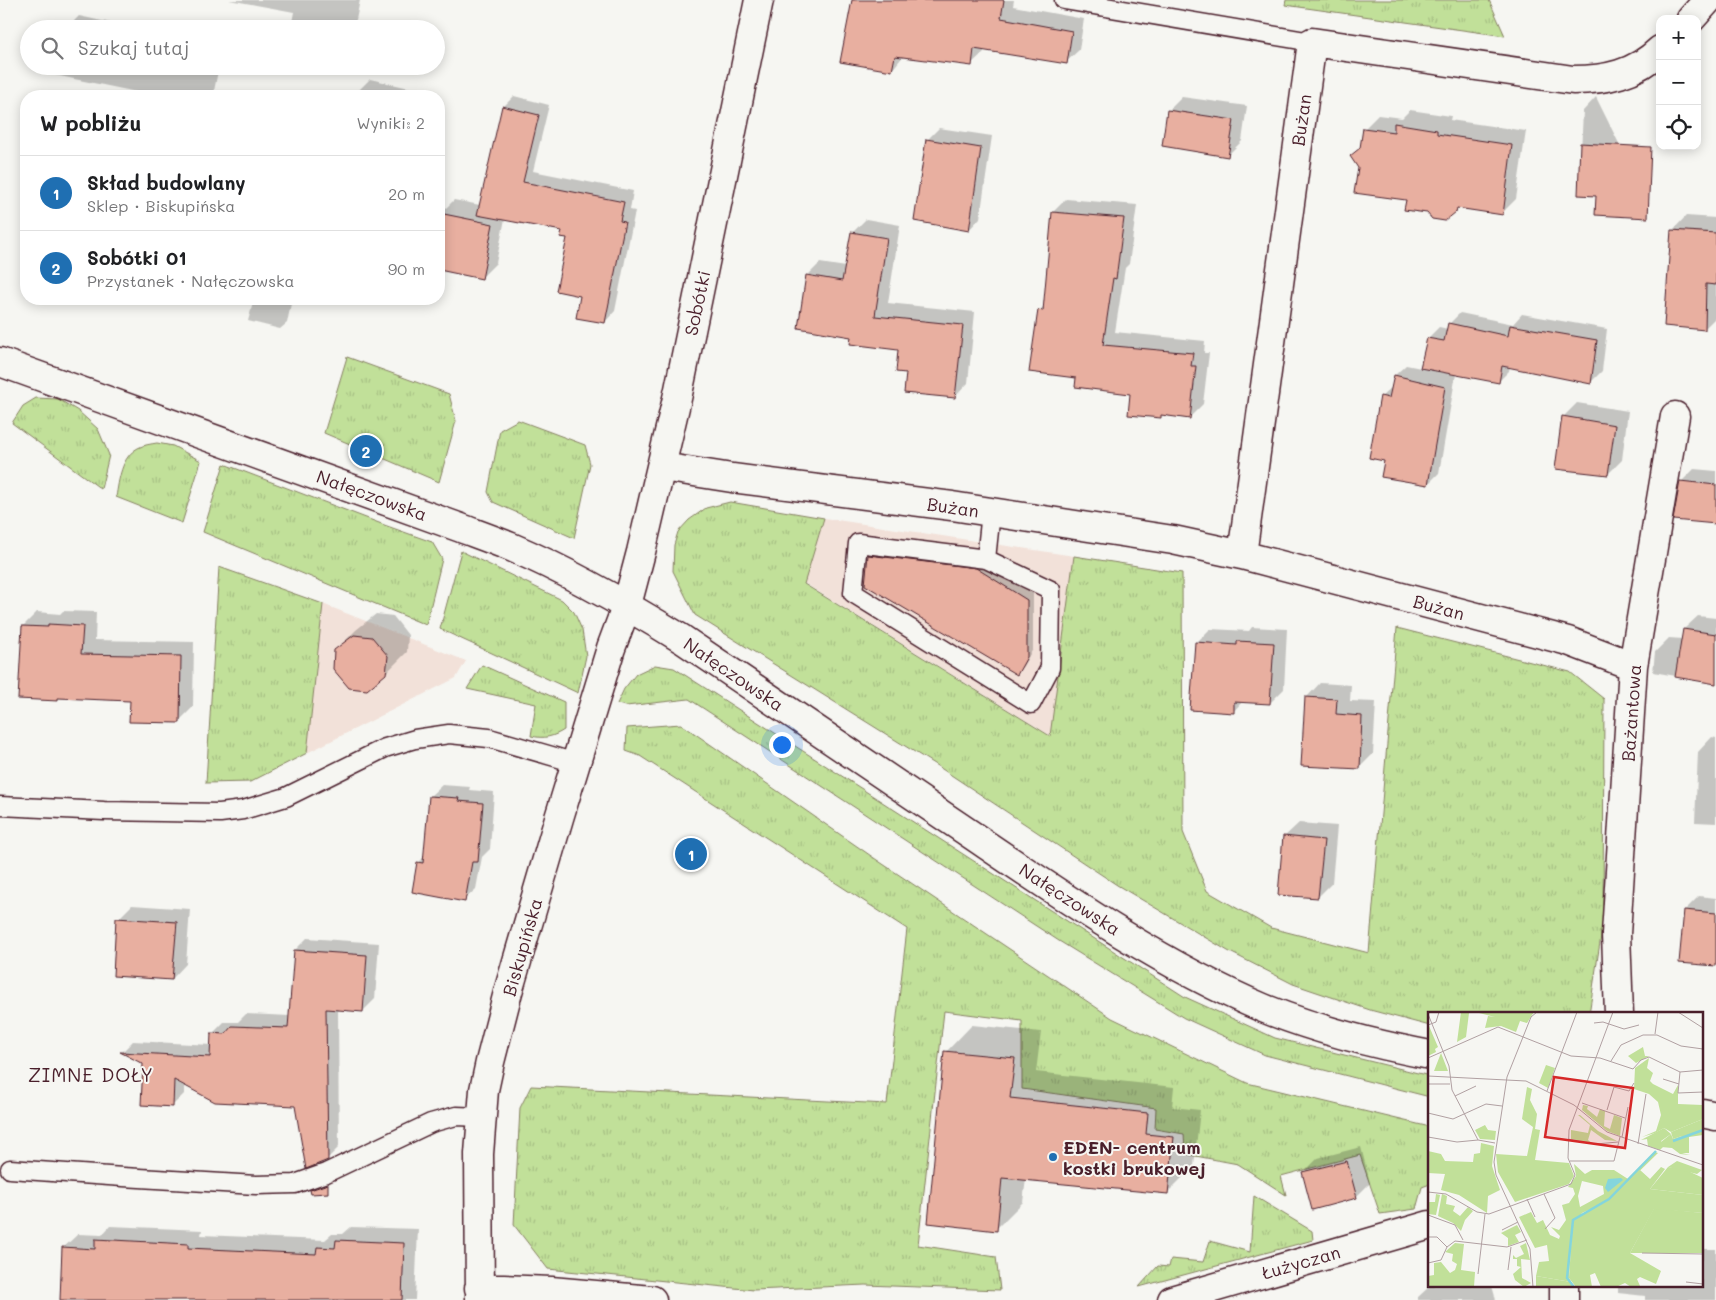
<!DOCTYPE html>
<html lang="pl">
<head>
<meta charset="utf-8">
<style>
  :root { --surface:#fff; --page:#f2f2f2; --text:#202124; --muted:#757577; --line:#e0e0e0; --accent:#1f6fb2 }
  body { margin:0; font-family:Mali,sans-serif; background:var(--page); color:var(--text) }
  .controls { position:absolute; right:15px; top:15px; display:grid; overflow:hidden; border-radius:10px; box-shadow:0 2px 12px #0003 }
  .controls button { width:45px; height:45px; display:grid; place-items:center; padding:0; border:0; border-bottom:1px solid var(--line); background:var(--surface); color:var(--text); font:25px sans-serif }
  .you { position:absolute; left:781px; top:744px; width:18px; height:18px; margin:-12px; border:4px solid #fff; border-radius:50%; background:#1a73e8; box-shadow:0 0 0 8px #1a73e833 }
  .badge { display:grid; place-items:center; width:32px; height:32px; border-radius:50%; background:var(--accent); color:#fff; font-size:16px; font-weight:700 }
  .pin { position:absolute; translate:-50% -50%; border:2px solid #fff; box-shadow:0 1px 5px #0006 }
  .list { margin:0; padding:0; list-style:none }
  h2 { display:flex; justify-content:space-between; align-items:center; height:65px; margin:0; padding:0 20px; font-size:21px }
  h2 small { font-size:16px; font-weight:400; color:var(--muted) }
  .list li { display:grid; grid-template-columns:32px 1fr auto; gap:15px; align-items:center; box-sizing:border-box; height:75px; padding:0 20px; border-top:1px solid var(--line) }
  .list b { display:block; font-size:19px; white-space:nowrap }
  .list p { margin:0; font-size:16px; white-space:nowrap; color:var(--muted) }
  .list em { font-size:16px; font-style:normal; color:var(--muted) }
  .icon { flex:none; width:28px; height:28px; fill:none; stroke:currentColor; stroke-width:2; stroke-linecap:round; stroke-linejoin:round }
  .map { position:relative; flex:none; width:1716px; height:1300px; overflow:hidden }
  .search { position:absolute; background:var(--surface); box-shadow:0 2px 12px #0003; left:20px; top:20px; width:425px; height:55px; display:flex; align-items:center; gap:12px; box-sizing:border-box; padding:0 18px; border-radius:28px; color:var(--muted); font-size:19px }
  .panel { position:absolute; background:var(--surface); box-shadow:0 2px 12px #0003; left:20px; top:90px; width:425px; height:215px; border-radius:20px }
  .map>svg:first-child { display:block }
</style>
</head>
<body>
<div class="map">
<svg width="1716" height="1300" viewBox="0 0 1716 1300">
  <defs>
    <pattern id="grass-tufts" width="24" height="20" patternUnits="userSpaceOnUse" patternTransform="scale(1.25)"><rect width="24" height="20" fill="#c1e099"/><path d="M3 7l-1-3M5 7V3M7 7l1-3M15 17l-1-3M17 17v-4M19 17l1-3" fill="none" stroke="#a7c084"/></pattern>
  </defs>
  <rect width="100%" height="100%" fill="#f6f6f2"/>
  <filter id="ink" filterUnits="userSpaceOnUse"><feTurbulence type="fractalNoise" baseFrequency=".02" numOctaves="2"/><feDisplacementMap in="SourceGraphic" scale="10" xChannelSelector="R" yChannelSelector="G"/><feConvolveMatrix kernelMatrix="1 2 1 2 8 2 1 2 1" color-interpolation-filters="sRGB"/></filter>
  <g filter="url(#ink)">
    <!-- built -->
    <path fill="#f2e1d9" d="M824,518L1074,556L1051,736L804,583Z
      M323,604L466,661L456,678L307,753Z"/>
    <!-- grass -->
    <path fill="url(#grass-tufts)" stroke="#868062" d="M1286,0H1489L1505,36L1285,5Z
      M347,357L449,394L456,421L439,482L324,433Z
      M36,398L58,399L78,411L98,429L109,455L101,489L12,423L23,406Z
      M518,420L585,445L590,464L574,538L493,502L488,492L500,430Z
      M157,443L173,446L201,461L182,523L116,497C119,480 121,457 138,448C143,445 151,444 157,443Z
      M224,464L387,526L432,542L442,559L426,625L203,532Z
      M730,502L824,518L804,584L1050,736L1074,556L1182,573L1183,832L1207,891L1271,928L1369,953L1397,628L1570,672L1604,699L1603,923L1589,1014H1430V1026L1370,1010L1293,984L1228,951L1117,885L942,769L695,615L673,571L674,545L678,532L689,520L706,508Z
      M461,551L562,600L574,612L582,630L586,656L578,693L440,629Z
      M219,567L323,604L307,753L250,782L206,783Z
      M482,665L564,702V730C553,737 544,739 531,736L536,704L467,689Z
      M655,665L674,668L1185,997L1275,1038L1430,1076V1097L1265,1055L1184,1018L1059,941L689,699L626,706L617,704L624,689L636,674Z
      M681,724L874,858L1112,1018L1247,1083L1430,1127V1184L1422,1187L1416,1209L1380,1214L1360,1155L1281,1176L1286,1195L1238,1164L1185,1154L1184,1134L1155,1129L1156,1108L1022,1089V1021L944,1011L918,1245L996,1257L1000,1290L865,1285L754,1290L548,1269L514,1225L520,1108L531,1086L887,1104L907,929L640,756L626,751L627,728Z
      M1254,1196L1312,1231L1313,1240L1139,1287L1158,1266L1169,1267L1171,1259L1203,1262L1210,1241L1250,1252Z"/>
    <!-- shadow -->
    <path fill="#0003" d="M229,0H360L356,20L346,29H321L292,22L294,12Z
      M902,0H1014L1013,6L1084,19L1079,50L1066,62L984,50V52L971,64L904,55L892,70Z
      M79,16L139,29H66Z
      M57,66H219L213,96H156L55,75Z
      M370,79L427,92L426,96H355L356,93Z
      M514,96L549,105L533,171L633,191L630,210L635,211L615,311L605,322L581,295L568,237L563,230L505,219L496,263L482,277L439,268V222L440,214L454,200L480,205L503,107Z
      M1182,97L1247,106L1242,141L1228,155L1168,111Z
      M1596,97L1638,182L1579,194L1583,111Z
      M1410,110L1451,116L1450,120L1526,131L1516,199L1502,213L1459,207L1456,211H1428L1359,168L1351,156L1362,146L1364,129L1378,115L1402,118Z
      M939,128L992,136L980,218L969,230L927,140Z
      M1066,199L1137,205L1129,264L1125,268L1115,332L1205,341L1204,353H1209L1203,404L1190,417L1163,414L1160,417L1131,393L1078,377L1039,311L1045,305L1053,212Z
      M1686,216L1716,218V317L1704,329L1672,231Z
      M866,219L900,225L888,303L975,312L968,383L955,397L907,372L899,349L852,336L807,276L820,263L846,267L852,233Z
      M254,299H292L287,323L280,329L248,321Z
      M1460,313L1513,324L1522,314L1607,329L1602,371L1591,382L1510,366L1509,371L1498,382L1456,374L1439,473L1428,484L1386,460L1381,397L1393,386L1395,375L1406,365L1421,368L1428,338L1439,327L1448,329L1449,324Z
      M1577,403L1628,411L1622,460L1608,474L1563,417Z
      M1694,469L1716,471V523L1681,482Z
      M876,549L983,562L1033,593V649L1023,666L1017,673L869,556Z
      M63,611L96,612L95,640L194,642L193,707L179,721L131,700L60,696L57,700L23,626L37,612L60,614Z
      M376,614L393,616L408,635L407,652L386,673L335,651L356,630Z
      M1698,616L1716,618V683L1653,672L1655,652L1669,638L1683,639L1684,629Z
      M1252,627L1287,629L1284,689L1270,703L1243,701L1233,712L1196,643L1210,629L1249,631Z
      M1320,683L1351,685L1350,701L1376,702L1373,754L1359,768L1306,698Z
      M1712,737L1716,738V823L1695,822L1698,752Z
      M442,785L470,787L469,790L494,792L490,849L482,857L476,889L464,900L418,863L425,856L430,796Z
      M1299,823L1337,826L1332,883L1318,897L1284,837Z
      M1699,896L1716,898V965L1685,910Z
      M132,905L190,909L186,964L172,979L118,919Z
      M307,938L379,943L375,999L363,1011L338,1009L339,1147L327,1159L296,1104L185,1084L184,1094L172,1106L144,1063L122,1052L133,1041L212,1045V1034L224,1022H238L246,1014L290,1016L295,950Z
      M972,1025L1041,1032L1036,1072L1174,1087L1172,1107L1200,1110L1194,1166L1167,1193L1026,1179L1023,1202L996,1229L946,1052Z
      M1361,1147L1370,1183L1356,1197L1304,1172L1318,1158Z
      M110,1226L202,1230L201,1235L325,1240L332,1234H343L351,1227L418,1229L415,1300H61L63,1248L78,1234L102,1235Z
      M1702,1249H1716V1300H1645V1296L1618,1293V1286H1702Z
      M1430,1286H1492L1496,1300H1417V1298Z"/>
    <!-- building -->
    <path fill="#e8afa0" stroke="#4a1f2b" d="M852,0H1004L1001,18L1072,31L1067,64L974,49L972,66L895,56L892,71L840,62Z
      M502,106L539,115L523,182L624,202L620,221L625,222L605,323L576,318L580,296L556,291L567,238L560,237L562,231L477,215Z
      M1167,110L1234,120L1228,157L1162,146Z
      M1394,123L1437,130V134L1512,145L1503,215L1457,208L1456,212L1445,221L1432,219L1427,213L1404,210L1406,200L1354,193L1358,168L1350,156L1360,148L1363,128L1394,132Z
      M926,139L981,148L969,231L914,221Z
      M1580,143L1651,147L1648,218L1595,215L1596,196L1578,195Z
      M1052,212L1124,218L1116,279L1113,278L1103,345L1193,353L1191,366H1196L1190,419L1161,415V418L1128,415L1130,394L1075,387L1076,378L1029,372L1038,310L1043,311Z
      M439,213L493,224L482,279L439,270Z
      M1671,230L1716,233V285L1706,284L1705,330L1664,326Z
      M851,232L887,238L875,316L963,325L955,398L904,393L906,373L896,372L898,350L850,344L851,337L798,328L806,275L842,281Z
      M1448,323L1508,336L1510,325L1597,340L1591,384L1502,366L1499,383L1420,368L1427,338L1444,341Z
      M1394,375L1445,387L1428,485L1381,477L1384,461L1369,458L1380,396L1389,398Z
      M1562,416L1615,425L1608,475L1555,469Z
      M1680,481L1716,485V524L1673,520Z
      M868,555L976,568L1027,600V657L1017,675L865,585Z
      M48,624L83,626L81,654L181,656L180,723L129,722L130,701L58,698V701L18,699L22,626L48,627Z
      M1683,629L1716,634V684L1675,677Z
      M354,635L372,637L388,656L386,674L367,690L349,688L333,669L334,650Z
      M1237,641L1274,643L1270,704L1234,702V713L1190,710L1195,642L1237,645Z
      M1305,697L1337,699L1336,714L1362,716L1360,769L1301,766Z
      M429,796L459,798L458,801L483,803L478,862H472L465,902L412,892L417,862L423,863Z
      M1283,836L1324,840L1318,898L1278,895Z
      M1684,910L1716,913V966L1679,963Z
      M116,918L177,922L172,980L113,976Z
      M294,950L367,955L363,1012L326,1009L328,1160L306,1169L295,1106L215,1102L174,1080L173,1107L141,1105L143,1064L120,1052L210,1057L211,1033L225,1034L232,1026L288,1028Z
      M944,1051L1015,1058L1010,1098L1148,1113L1146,1134L1174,1137L1168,1194L1002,1178L997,1231L928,1223Z
      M1347,1161L1357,1198L1312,1210L1302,1172Z
      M328,1184V1193L311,1194L310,1190Z
      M95,1239L188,1244V1248L316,1254L317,1247L335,1248L336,1240L404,1243L402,1300H60L62,1247L95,1249Z"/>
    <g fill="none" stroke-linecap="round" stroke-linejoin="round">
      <!-- service casing -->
      <g stroke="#4a1f2b" stroke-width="21">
        <path id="service" d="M1064,0L1312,42
          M858,543L986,559L1051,590L1050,668L1031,704L853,593Z
          M986,559L991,512
          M0,806L104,811L220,813L243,810L286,797L385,748L415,739L449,734L489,738L576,763
          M10,1169L123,1177L256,1185L295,1184L326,1173L431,1123L456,1116L482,1117"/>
      </g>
      <!-- minor casing -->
      <g stroke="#4a1f2b" stroke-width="31">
        <path id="minor" d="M1691,19L1708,0
          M662,467L732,478L952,506L1173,540L1242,555L1568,641L1633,666
          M1242,555L1312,42L1573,80C1606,80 1635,74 1660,50
          M1619,1014L1616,934L1633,666L1675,416
          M479,1288L551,1291L652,1300
          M480,1300L479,1154L484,1090L490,1062L508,992L559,818L611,648L627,605L641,552L678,394L759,0
          M1172,1300L1430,1225
          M1564,1300V1286"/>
      </g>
      <!-- secondary casing -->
      <g stroke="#4a1f2b" stroke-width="31">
        <path id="secondary" d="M0,362L461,528C477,534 494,540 511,547C570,572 627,605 682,639C772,700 862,760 951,821C1049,887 1154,962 1263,1008C1317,1030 1373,1044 1430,1055
          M1702,1113L1716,1116"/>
      </g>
      <!-- service -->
      <use href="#service" stroke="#f6f6f2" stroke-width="18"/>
      <!-- minor -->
      <use href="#minor" stroke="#f6f6f2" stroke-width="28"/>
      <!-- secondary -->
      <use href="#secondary" stroke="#f6f6f2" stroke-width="28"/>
    </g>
  </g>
  <!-- markers -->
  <circle fill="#1f6fb2" stroke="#f6f6f2" stroke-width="2" cx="1053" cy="1157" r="5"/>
  <g text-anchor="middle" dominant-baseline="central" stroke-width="4" stroke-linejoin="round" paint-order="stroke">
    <!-- street labels -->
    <g font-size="18" fill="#4a1f2b" stroke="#f6f6f2">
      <text transform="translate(1301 120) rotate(-82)">Bużan</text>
      <text transform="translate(697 303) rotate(-78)">Sobótki</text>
      <text transform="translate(372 495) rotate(20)">Nałęczowska</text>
      <text transform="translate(953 507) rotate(8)">Bużan</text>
      <text transform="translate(1439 607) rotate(15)">Bużan</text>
      <text transform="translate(734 674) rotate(34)">Nałęczowska</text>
      <text transform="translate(1631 713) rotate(-86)">Bażantowa</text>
      <text transform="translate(1070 899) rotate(33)">Nałęczowska</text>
      <text transform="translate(522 947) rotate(-74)">Biskupińska</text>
      <text transform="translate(1301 1262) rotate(-16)">Łużyczan</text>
    </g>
    <!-- poi labels -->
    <g font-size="18" font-weight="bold" fill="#4a1f2b" stroke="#f6f6f2" text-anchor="start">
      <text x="1063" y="1147">EDEN- centrum<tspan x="1063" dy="21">kostki brukowej</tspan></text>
    </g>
    <!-- neighbourhood labels -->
    <g font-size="19" letter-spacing="1" fill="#4a1f2b" stroke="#f6f6f2">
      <text x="91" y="1074">ZIMNE DOŁY</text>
    </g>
  </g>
  <!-- overview -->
  <g transform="translate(1428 1012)">
    <rect width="275" height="275" fill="#f6f6f2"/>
    <path d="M33,0L41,1L38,25L29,30ZM47,0H106L99,11L92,9L88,20L73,14L57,16L60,4L67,5ZM1,14L10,35L7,37L8,40L0,44ZM215,35L217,44H221L208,51L200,44ZM13,41L20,59H6ZM221,46L219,56L225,61L222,69L225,72L245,82L250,73V92L275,93V107L243,120L236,116L227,121L214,125L228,119L233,103L230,90L221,82L206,77L207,56ZM118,53L127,56L120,76L111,71ZM99,75L104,77L102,88L109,102L107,117L112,118L107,148L141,151L146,164L141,172L87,190L70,160L68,142L99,144L105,115L94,107ZM155,93L160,94L159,97L169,105L172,97L177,99L176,114L182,117L186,103L194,106L192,124L179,119L154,98ZM150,103H152L170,119L189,129L177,128L163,118L160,128L164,131L143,127V118L160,121L162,113ZM57,113L60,118L68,119L67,128L52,127L47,118ZM243,122L245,127L254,124V141L262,143L252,142L244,136L233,135V130ZM53,131L66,134L64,154L72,178L60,184L59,201L31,183L13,178L17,162L0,161V139L13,142L17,149L45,150L46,142L52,141ZM227,140L230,141L182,188L154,201L144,220L141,266L146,275L143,270L108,264L111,250L121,249L119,233L107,236L91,205L103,200L109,211L115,208L122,223L131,227L132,224L123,215L131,218L138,208L134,193L141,191L147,182L145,176L140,175L148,164L146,152L157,162L164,158H186L200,167ZM154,169L175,174L176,182L152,195L150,184ZM240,155L256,157L275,166V183L222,177ZM8,182L12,183L8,203L0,202V190H7ZM14,182L19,184L18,192L27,194L25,199L32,204L40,195L45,199L37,208L33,219L25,211L10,204ZM226,196L275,201V241H202ZM89,213L93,220L87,223L91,230L80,234V226L73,221ZM27,231L36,232L33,258L47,260L46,275H0V264L6,263V251L13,250L22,261L27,258L29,252L24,249L25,242L17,240ZM98,231L102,248L93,247L94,266L103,271L96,275L87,268L85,262L93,255L89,254V247H85V243L88,246L96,242L92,234Z" fill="#c1e099" fill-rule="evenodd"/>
    <path d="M236,116L243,122L233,129L236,134L232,138L220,134L219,127L213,128ZM249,149L274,158L269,162L240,155Z" fill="#c1e099"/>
    <path d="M275,107V123L261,125V141H254V124L245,127L243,120ZM233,155L237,157L222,177L275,183V201L226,197L202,241L233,259L228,272L212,265L209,267L212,274L203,275L197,271L188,275H173L167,261L162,263L164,275H148L141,266L144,220L149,205L181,188L212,158L222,167ZM108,264L143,270L145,275H108Z" fill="#c1e099"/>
    <path d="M180,167L193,166L195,168L180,180L177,176Z" fill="#84d5dc"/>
    <path fill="none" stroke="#84d5dc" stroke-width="2.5" d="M245,129L275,118M146,275L139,266L145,208L181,187L228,139"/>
    <path fill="none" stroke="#b1a0a2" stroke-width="1" d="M250,0L275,16M0,2L21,54L24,78L50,128M166,11L175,10L196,17L211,13M0,13L8,10L11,0M227,22L230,0M0,46L70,15L143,44L172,46L205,57L213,48L221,45L252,60L275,58M183,49L193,33L215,23H229L253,34L275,37M252,60L250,81L275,80M0,64L98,69L146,93L179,120L275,153M235,67L251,72M0,72H22M119,79L149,0M27,84L48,74M154,91L197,106M179,98L186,75L201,79L206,71M0,101L25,107L58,92L74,94M0,125L29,130L50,128L67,131M194,125L200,95M140,127L168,132L190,130M210,132L218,82M142,149H186L192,125M0,180L18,182L49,200L61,202L143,172L147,163L140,146L141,118L185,0M116,182L127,206L117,217M99,187L107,205M0,203L27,213L35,228M74,218L90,210M0,225H9L19,235M214,241L275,242M0,251L13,248L19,235L27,229L79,235L99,228M80,258L83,235M50,262L57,202M258,270L275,272M105,275L102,237L68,163L66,150L79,65L103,5L109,0"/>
    <path fill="#d62828" fill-opacity="0.15" stroke="#d62828" stroke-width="2.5" d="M126,65L205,76L197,136L117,125Z"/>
    <rect width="275" height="275" fill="none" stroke="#4a1f2b" stroke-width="2.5"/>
  </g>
</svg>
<div class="controls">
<button>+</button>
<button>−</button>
<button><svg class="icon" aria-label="locate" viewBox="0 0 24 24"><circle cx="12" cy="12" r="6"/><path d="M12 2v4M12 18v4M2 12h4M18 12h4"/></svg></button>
</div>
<div class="you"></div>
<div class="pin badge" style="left:691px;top:854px">1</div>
<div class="pin badge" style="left:366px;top:451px">2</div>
<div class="search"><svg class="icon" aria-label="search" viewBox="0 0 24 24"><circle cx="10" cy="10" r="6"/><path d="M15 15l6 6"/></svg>Szukaj tutaj</div>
<section class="panel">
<h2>W pobliżu<small>Wyniki: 2</small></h2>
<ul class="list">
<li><span class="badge">1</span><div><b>Skład budowlany</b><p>Sklep · Biskupińska</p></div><em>20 m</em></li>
<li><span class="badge">2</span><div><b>Sobótki 01</b><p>Przystanek · Nałęczowska</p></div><em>90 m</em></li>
</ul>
</section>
</div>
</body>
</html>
